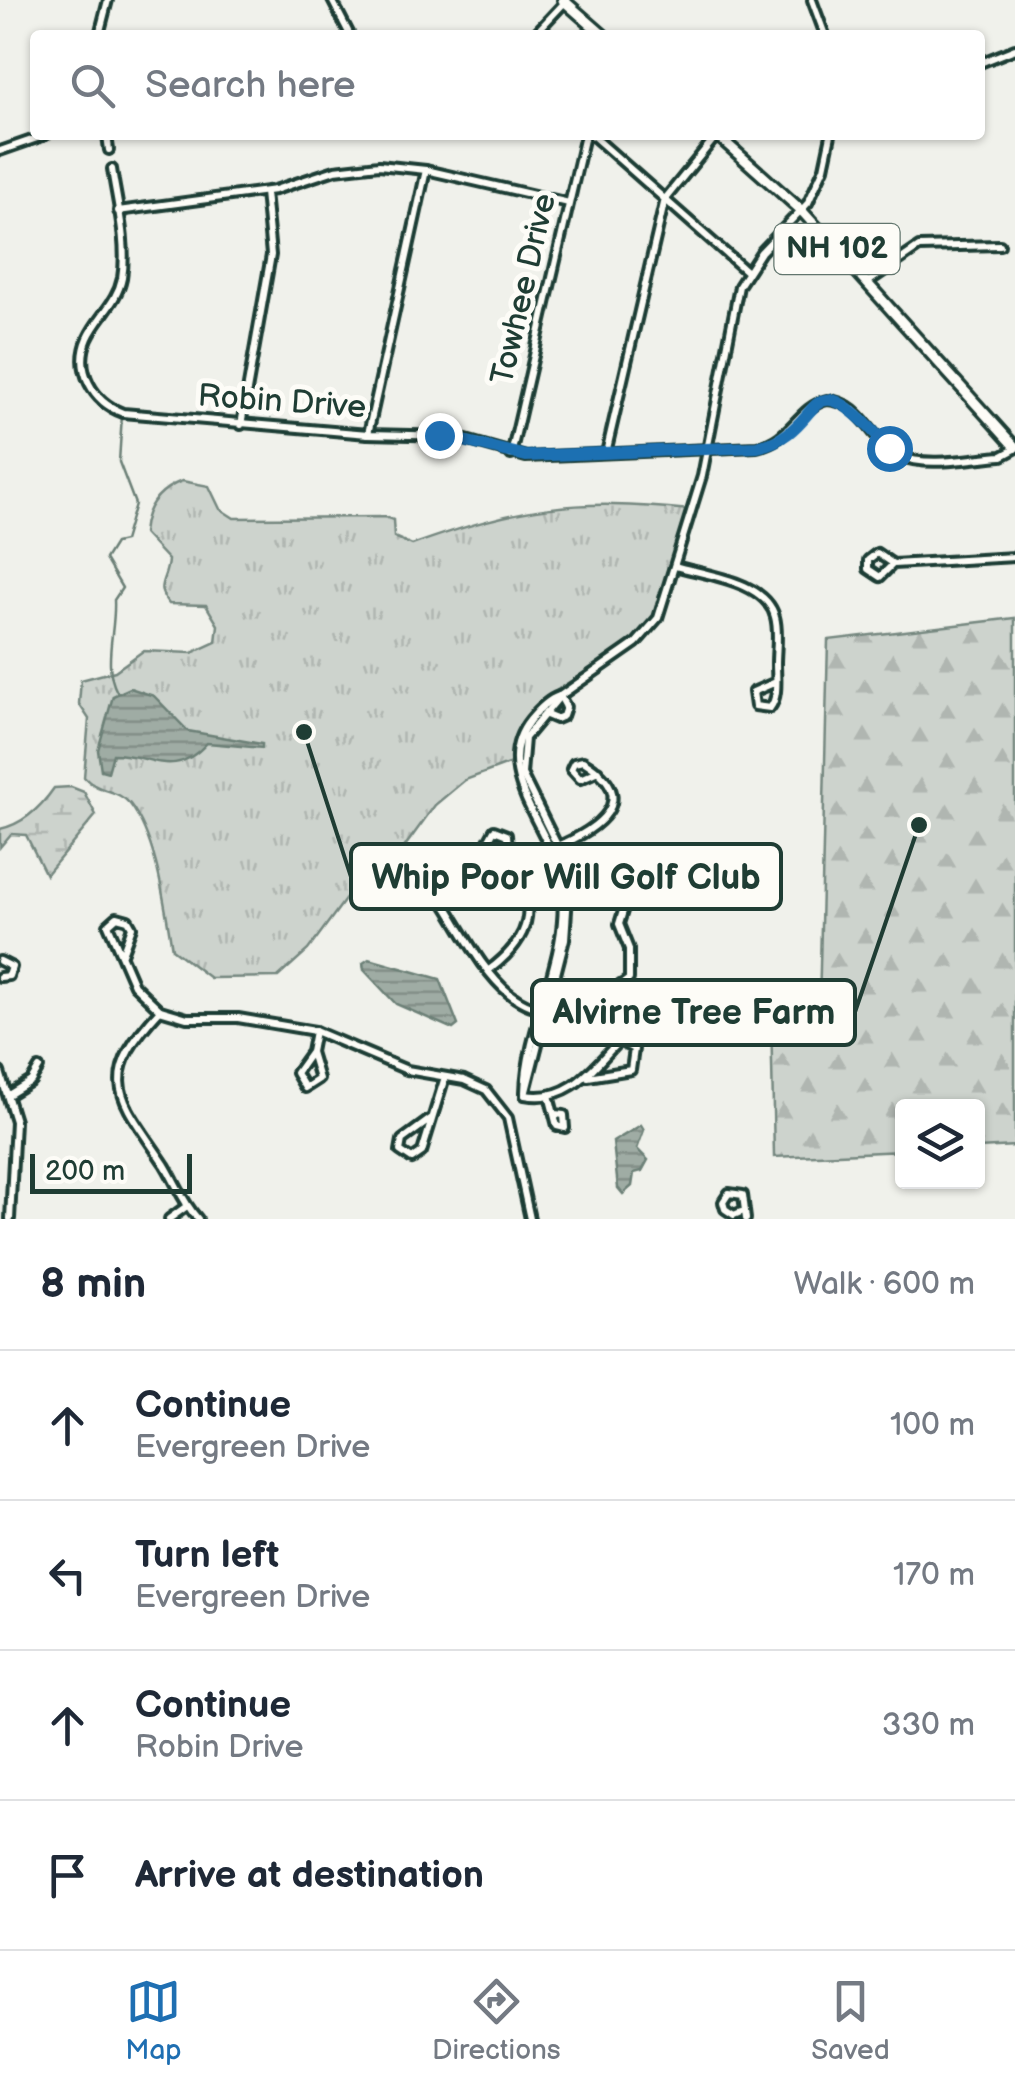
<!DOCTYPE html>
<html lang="en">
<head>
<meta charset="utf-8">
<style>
  :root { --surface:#fff; --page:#f2f2f3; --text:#1f2937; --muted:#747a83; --line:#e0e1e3; --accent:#1f6fb2 }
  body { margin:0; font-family:"Balsamiq Sans",sans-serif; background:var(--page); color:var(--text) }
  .controls { position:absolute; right:30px; bottom:30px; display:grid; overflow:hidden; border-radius:10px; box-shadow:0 2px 8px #0004 }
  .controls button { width:90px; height:90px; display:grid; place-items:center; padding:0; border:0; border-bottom:2px solid var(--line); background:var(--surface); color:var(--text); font:50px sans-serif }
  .scale { position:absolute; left:30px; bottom:25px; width:162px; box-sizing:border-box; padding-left:10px; border:5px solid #1f3d34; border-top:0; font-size:28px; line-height:35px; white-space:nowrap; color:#1f3d34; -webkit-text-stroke:8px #fdfcf7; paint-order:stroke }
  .stop { position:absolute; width:30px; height:30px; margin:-22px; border:8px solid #1f6fb2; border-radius:50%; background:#fff }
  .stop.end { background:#1f6fb2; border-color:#fff; box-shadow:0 2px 10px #0008 }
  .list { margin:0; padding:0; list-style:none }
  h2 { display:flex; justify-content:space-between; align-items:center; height:130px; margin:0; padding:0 40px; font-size:42px }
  h2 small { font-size:32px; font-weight:400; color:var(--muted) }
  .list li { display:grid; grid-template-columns:65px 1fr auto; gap:30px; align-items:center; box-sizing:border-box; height:150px; padding:0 40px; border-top:2px solid var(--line) }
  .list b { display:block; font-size:38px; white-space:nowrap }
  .list p { margin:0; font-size:32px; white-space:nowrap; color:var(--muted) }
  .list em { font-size:32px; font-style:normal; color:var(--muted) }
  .icon { flex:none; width:55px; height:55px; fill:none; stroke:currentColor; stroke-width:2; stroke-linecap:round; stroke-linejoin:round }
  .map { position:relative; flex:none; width:1015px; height:1219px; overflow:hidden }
  .search { position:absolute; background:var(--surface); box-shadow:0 2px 8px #0004; left:30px; right:30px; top:30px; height:110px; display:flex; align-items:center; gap:25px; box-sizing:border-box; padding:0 35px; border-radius:10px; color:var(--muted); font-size:38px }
  .sheet { height:730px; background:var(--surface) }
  nav { display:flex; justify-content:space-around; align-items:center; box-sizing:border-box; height:140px; border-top:2px solid var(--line); background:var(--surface); font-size:28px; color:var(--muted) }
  nav a { display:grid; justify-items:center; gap:5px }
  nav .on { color:var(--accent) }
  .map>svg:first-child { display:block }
  .grass { fill:url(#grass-tufts); stroke:#768880; stroke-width:2.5 }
  .forest { fill:url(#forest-firs); stroke:#768880; stroke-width:2.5 }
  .wetland { fill:url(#wetland-marsh); stroke:#768880; stroke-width:2.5 }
  .water { fill:url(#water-rules); stroke:#6c8077; stroke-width:2.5 }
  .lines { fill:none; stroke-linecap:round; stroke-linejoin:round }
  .stream { stroke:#6c8077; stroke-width:2.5 }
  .minor-casing { stroke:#1f3d34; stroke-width:14 }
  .major-casing { stroke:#1f3d34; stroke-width:16 }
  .minor { stroke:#fdfcf7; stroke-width:6 }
  .major { stroke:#fdfcf7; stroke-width:9 }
  .route { stroke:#1f6fb2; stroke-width:12 }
  .labels { text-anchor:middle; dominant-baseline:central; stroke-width:10; stroke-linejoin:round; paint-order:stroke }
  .shield { fill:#fdfcf7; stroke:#62766e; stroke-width:2.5 }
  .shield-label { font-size:30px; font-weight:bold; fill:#1f3d34 }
  .street-label { font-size:32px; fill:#1f3d34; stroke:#fdfcf7 }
  .leader { fill:none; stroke:#1f3d34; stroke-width:4 }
  .callout-dot { fill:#1f3d34; stroke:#fdfcf7; stroke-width:4 }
  .callout { fill:#fdfcf7; stroke:#1f3d34; stroke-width:4 }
  .callout-label { font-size:35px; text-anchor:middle; font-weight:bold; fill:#1f3d34 }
</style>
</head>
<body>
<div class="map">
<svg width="1015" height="1219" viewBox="0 0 1015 1219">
  <defs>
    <pattern id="grass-tufts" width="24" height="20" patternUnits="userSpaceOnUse" patternTransform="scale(2.5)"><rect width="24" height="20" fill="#cdd3cd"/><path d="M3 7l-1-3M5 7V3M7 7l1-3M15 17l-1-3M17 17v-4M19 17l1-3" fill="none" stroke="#b0b6b1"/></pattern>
    <pattern id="forest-firs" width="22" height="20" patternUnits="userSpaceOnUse" patternTransform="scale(2.5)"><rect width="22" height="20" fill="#cdd3cd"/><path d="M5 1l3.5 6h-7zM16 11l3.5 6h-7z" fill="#b0b6b1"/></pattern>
    <pattern id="wetland-marsh" width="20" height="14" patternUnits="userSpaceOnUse" patternTransform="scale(2.5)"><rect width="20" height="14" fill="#cdd3cd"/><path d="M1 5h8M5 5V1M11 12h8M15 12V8" fill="none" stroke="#b0b6b1"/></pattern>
    <pattern id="water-rules" width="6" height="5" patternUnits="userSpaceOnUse" patternTransform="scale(2.5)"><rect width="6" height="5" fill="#9faca4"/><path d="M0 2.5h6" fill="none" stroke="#818d86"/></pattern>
  </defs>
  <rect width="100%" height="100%" fill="#f0f1eb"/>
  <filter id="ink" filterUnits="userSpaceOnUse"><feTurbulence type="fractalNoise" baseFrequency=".01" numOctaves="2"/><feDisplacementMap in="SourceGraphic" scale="20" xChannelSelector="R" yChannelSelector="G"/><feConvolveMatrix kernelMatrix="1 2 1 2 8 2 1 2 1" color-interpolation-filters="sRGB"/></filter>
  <g filter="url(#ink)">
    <path class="grass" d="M182,481L209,486L220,509L234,518L385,517L393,520L394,537L412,545C521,506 574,498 690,510C682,535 664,610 649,627C608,672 513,690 511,763L465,780L435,805L395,860L350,893L308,950L278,977L210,978L172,949C165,907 157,839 130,804C118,789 98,793 84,777L89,719L79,704L81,680L115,671L143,651L192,653L216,642L218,625L206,605L169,604C153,585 167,581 168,560L143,533C145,507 158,490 182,481Z"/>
    <polygon class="forest" points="1015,618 1015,1146 978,1148 978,1106 902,1106 902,1151 774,1157 771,1014 819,1008 828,640"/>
    <path class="wetland" d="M71,787L84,792L96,815L46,875L26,835L11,834L0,847V829C23,824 41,807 54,788Z"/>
    <g class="water">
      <path d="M130,688L154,696L188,731L262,744V748L207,743C173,781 151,754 113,754L108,772L101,770L98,750L113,696Z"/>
      <polygon points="369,959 440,979 458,1025 453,1029 396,1004 364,970 363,963"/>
      <polygon points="641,1125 644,1130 637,1149 648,1160 642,1171 634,1173 632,1186 623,1194 618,1188 613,1142"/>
    </g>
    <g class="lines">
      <path class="stream" d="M117,692C102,665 116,630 114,600L122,588L105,559L115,543L124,541L135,504L119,462L122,415"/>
      <g class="minor-casing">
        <g id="minor">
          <polyline points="332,0 350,35"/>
          <polyline points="812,0 825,35"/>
          <polyline points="99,35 108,0"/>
          <polyline points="534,35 565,2"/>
          <polyline points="980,63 1015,49"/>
          <polyline points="107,135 109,150"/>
          <polyline points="592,135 746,271"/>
          <polyline points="0,151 46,135"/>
          <path d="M112,169C117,203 128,244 122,278C117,303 98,316 88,338C74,370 93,402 123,413L368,434L452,436L526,457L757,447C793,439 796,408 827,400C865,402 869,442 900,456C926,468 973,458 1002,456L1015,449"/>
          <polyline points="118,211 275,190 335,170 379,165 426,170 569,203"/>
          <polyline points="868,282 919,247 1000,245"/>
          <polyline points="241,425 271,255 265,192"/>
          <polyline points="368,434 426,170"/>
          <polyline points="606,453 665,199 717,135"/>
          <polyline points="511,455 585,135"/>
          <polyline points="893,564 880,577 868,569 868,560 877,553 893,564 1015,557"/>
          <path d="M675,566C705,575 766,581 775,617C779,631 776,649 776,663C776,678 779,697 770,708L755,706L753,692L776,682"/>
          <polyline points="544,714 556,719 563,716 566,707 560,696"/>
          <path d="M554,848C597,830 645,799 583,761L574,763L571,769L580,779L598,771"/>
          <path d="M443,901L446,887L432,885L429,897L443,901C478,954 510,1037 588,1001C602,994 618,989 629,979V949L619,924L631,885L621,877L561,883"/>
          <polyline points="122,954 132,927 128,920 117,917 108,925 134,985 160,1010 187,1018 238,1018 315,1031 407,1070 464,1080 486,1090 508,1118 530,1219"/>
          <polyline points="0,961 12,967 9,976 0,977"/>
          <path d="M489,970C529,940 541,908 510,863C504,855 494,850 488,841L494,830L507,835L509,862"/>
          <path d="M160,1010C94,1081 120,1097 165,1165C176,1183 183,1203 198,1219"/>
          <polyline points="311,1052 319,1079 305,1088 296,1073 311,1052 315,1031"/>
          <polyline points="0,1072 15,1121 10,1219"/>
          <path d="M525,1092C527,1021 572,954 561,882C552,828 488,772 530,720C538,710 547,700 559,696"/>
          <polyline points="10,1094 31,1081 39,1068"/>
          <polyline points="525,1095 565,939 568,896 558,847 522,774 525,738 560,696 636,643 658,618 702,476 739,286 761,252 808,203 824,168 831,135"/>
          <path d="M525,1095C569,1103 593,1068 619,1041L634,1049L631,1070L588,1077"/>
          <polyline points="549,1095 557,1126 565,1128 564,1115 555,1114"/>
          <polyline points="432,1118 402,1140 400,1151 412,1159 422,1152 445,1077"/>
          <polyline points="741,1212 734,1215 725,1209 723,1202 729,1193 743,1195 746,1219"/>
          <polyline points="169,1219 187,1206"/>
        </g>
      </g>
      <g class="major-casing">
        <g id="major">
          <polyline points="563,0 603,35"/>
          <polyline points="717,135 801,210 1015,447"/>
        </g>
      </g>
      <use href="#minor" class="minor"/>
      <use href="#major" class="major"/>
    </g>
  </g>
  <g class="lines" filter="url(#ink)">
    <path class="route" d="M439,435L526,456L757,447C830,432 799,348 889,448"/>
  </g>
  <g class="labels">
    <rect class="shield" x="774.5" y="224" width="125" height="50" rx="8"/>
    <g class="shield-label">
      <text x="837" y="249">NH 102</text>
    </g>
    <g class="street-label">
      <text transform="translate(524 289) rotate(-77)">Towhee Drive</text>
      <text transform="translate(282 402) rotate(4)">Robin Drive</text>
    </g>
  </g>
  <path class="leader" d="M304 732L351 877M919 825L855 1012"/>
  <g class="callout-dot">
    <circle cx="304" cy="732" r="10"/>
    <circle cx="919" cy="825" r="10"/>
  </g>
  <g class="callout">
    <rect x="351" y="844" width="430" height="65" rx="10"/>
    <rect x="532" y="980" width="323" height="65" rx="10"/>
  </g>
  <g class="callout-label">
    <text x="566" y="889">Whip Poor Will Golf Club</text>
    <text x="694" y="1024">Alvirne Tree Farm</text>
  </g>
</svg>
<div class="controls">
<button><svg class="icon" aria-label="layers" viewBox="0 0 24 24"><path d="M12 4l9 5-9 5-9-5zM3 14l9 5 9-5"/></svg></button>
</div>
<div class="scale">200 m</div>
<div class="stop" style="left:889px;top:448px"></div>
<div class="stop end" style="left:439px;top:435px"></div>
<div class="search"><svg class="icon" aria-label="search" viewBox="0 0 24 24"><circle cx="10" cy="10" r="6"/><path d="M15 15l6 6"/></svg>Search here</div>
</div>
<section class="sheet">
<h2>8 min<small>Walk · 600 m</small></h2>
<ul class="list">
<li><svg class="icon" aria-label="ahead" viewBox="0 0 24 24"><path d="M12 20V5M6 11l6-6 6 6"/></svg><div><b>Continue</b><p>Evergreen Drive</p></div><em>100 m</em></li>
<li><svg class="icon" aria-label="left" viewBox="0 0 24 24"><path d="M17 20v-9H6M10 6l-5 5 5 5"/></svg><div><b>Turn left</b><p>Evergreen Drive</p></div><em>170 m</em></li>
<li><svg class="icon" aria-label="ahead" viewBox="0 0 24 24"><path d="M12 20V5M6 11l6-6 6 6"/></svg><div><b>Continue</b><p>Robin Drive</p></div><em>330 m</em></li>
<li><svg class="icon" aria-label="arrive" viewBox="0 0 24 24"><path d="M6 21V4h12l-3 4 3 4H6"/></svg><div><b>Arrive at destination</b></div></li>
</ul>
</section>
<nav>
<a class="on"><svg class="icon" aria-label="map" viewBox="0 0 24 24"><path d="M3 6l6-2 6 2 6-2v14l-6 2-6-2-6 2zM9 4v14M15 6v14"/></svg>Map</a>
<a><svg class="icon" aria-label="directions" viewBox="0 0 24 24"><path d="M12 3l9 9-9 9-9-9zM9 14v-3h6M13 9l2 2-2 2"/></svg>Directions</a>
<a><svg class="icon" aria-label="saved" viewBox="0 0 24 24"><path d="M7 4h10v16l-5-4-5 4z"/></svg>Saved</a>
</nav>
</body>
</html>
